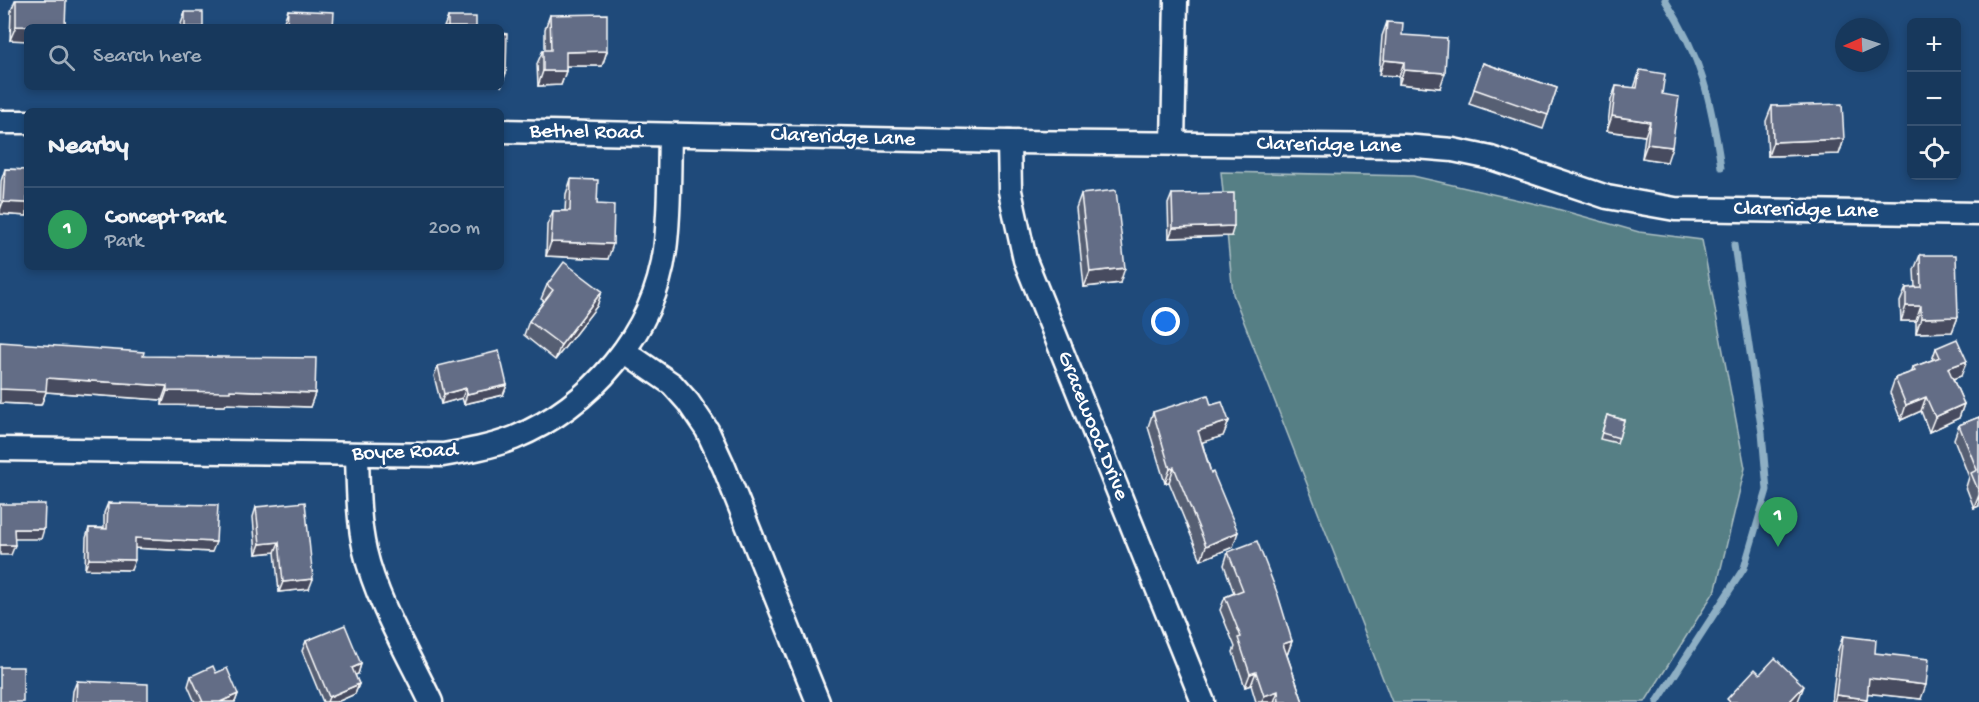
<!DOCTYPE html>
<html lang="en">
<head>
<meta charset="utf-8">
<style>
  :root { --surface:#17385c; --page:#244365; --text:#f1f3f6; --muted:#9eacbb; --line:#365272; --accent:#e69b98 }
  body { margin:0; font-family:"Gochi Hand",sans-serif; background:var(--page); color:var(--text) }
  .controls { position:absolute; right:18px; top:18px; display:grid; overflow:hidden; border-radius:9px; box-shadow:0 3px 9px #0003 }
  .controls button { width:54px; height:54px; display:grid; place-items:center; padding:0; border:0; border-bottom:2px solid var(--line); background:var(--surface); color:var(--text); font:30px sans-serif }
  .compass { position:absolute; left:1835px; top:18px; width:54px; height:54px; border-radius:50%; background:var(--surface); box-shadow:0 3px 9px #0003; rotate:267deg }
  .you { position:absolute; left:1166px; top:322px; width:21px; height:21px; margin:-15px; border:4px solid #fff; border-radius:50%; background:#1a73e8; box-shadow:0 0 0 9px #1a73e833 }
  .badge { display:grid; place-items:center; width:39px; height:39px; border-radius:50%; background:var(--accent); color:#fff; font-size:20px; font-weight:700 }
  .pin { position:absolute; translate:-50% -50px; filter:drop-shadow(0 2px 3px #0008) }
  .pin::after { content:''; position:absolute; top:32px; width:21px; height:18px; background:inherit; clip-path:polygon(0 0,100% 0,50% 100%) }
  .list { margin:0; padding:0; list-style:none }
  h2 { display:flex; justify-content:space-between; align-items:center; height:78px; margin:0; padding:0 24px; font-size:26px }
  h2 small { font-size:20px; font-weight:400; color:var(--muted) }
  .list li { display:grid; grid-template-columns:39px 1fr auto; gap:18px; align-items:center; box-sizing:border-box; height:84px; padding:0 24px; border-top:2px solid var(--line) }
  .list b { display:block; font-size:22px; white-space:nowrap }
  .list p { margin:0; font-size:20px; white-space:nowrap; color:var(--muted) }
  .list em { font-size:20px; font-style:normal; color:var(--muted) }
  .icon { flex:none; width:33px; height:33px; fill:none; stroke:currentColor; stroke-width:2; stroke-linecap:round; stroke-linejoin:round }
  .map { position:relative; flex:none; width:1979px; height:702px; overflow:hidden }
  .search { position:absolute; background:var(--surface); box-shadow:0 3px 9px #0003; left:24px; top:24px; width:480px; height:66px; display:flex; align-items:center; gap:15px; box-sizing:border-box; padding:0 21px; border-radius:9px; color:var(--muted); font-size:22px }
  .panel { position:absolute; background:var(--surface); box-shadow:0 3px 9px #0003; left:24px; top:108px; width:480px; height:162px; border-radius:9px }
  .map>svg:first-child { display:block }
  .green { fill:#577f85; stroke:#abbfc2; stroke-width:1.5 }
  .lines { fill:none; stroke-linecap:round; stroke-linejoin:round }
  .stream { stroke:#8eafc4; stroke-width:7 }
  .minor-casing { stroke:#fff; stroke-width:27 }
  .minor { stroke:#1f4a7a; stroke-width:22 }
  .wall { fill:#565e73; stroke:#fff; stroke-width:1.5 }
  .shaded-wall { fill:#464c5e; stroke:#fff; stroke-width:1.5 }
  .building { fill:#646d86; stroke:#fff; stroke-width:1.5 }
  .labels { text-anchor:middle; dominant-baseline:central; stroke-width:5; stroke-linejoin:round; paint-order:stroke }
  .street-label { font-size:22px; fill:#fff; stroke:#1f4a7a }
</style>
</head>
<body>
<div class="map">
<svg width="1979" height="702" viewBox="0 0 1979 702">
  <rect width="100%" height="100%" fill="#1f4a7a"/>
  <filter id="ink" filterUnits="userSpaceOnUse"><feTurbulence type="fractalNoise" baseFrequency=".0167" numOctaves="2"/><feDisplacementMap in="SourceGraphic" scale="12" xChannelSelector="R" yChannelSelector="G"/><feConvolveMatrix kernelMatrix="1 2 1 2 8 2 1 2 1" color-interpolation-filters="sRGB"/></filter>
  <g filter="url(#ink)">
    <polygon class="green" points="1221,172 1413,176 1550,207 1639,232 1702,240 1745,468 1716,589 1645,702 1392,702 1233,294"/>
    <g class="lines">
      <g class="stream">
        <path d="M1665,0C1702,58 1711,100 1721,167"/>
        <polyline points="1657,702 1744,568 1767,490 1762,433 1734,245"/>
      </g>
      <g class="minor-casing">
        <g id="minor">
          <polyline points="0,122 27,122"/>
          <polyline points="501,131 1009,142 1404,146 1453,150 1491,158 1607,197 1675,209 1979,214"/>
          <polyline points="1009,142 1010,191 1025,260 1203,702"/>
          <polyline points="1173,143 1176,0"/>
          <polyline points="624,351 672,384 688,402 707,430 724,467 818,702"/>
          <path d="M0,449L443,455C467,451 491,447 514,438C591,406 654,333 665,250C670,212 669,173 670,135"/>
          <path d="M357,455C358,487 358,520 365,551C376,600 409,656 431,702"/>
        </g>
      </g>
      <use href="#minor" class="minor"/>
    </g>
    <g class="wall">
      <polygon points="15,0 66,0 27,27 10,40 11,11"/>
      <polygon points="288,10 333,27 283,27 283,24"/>
      <polygon points="185,12 203,27 180,27"/>
      <polygon points="550,15 607,51 602,66 566,66 566,71 561,85 538,86 537,64 543,50 545,50 545,29"/>
      <polygon points="448,17 476,27 444,27"/>
      <polygon points="1387,22 1402,35 1440,88 1399,84 1399,76 1379,75 1382,36"/>
      <polygon points="1483,63 1557,88 1543,129 1469,104"/>
      <polygon points="1640,70 1662,94 1667,162 1642,158 1645,136 1607,131 1611,100 1616,86 1634,88"/>
      <polygon points="1772,106 1844,139 1839,154 1768,156 1766,121"/>
      <polygon points="5,169 27,170 27,216 0,214 1,181"/>
      <polygon points="571,179 597,204 608,259 546,256 547,225 553,211 565,211 566,194"/>
      <polygon points="1081,194 1120,283 1084,287 1076,208"/>
      <polygon points="1172,194 1231,236 1169,238 1168,204"/>
      <polygon points="1920,255 1958,317 1952,332 1916,333 1916,321 1901,321 1900,302 1906,288 1915,287 1914,270"/>
      <polygon points="547,285 602,291 597,306 555,360 524,335 529,321 544,301 541,299"/>
      <polygon points="1936,348 1961,376 1953,379 1964,404 1959,418 1929,432 1921,411 1901,420 1890,393 1895,378 1912,372 1913,367 1932,360"/>
      <polygon points="143,356 315,393 310,407 226,404 225,406 162,405 162,400 46,392 41,405 0,403"/>
      <polygon points="438,366 507,385 503,395 464,404 462,398 441,404 434,376"/>
      <polygon points="1211,405 1229,421 1223,436 1202,442 1233,547 1201,560 1169,482 1165,483 1148,427 1153,412"/>
      <polygon points="1607,415 1624,420 1617,443 1600,439"/>
      <polygon points="1979,417 1979,506 1974,508 1966,487 1969,477 1954,439 1959,425"/>
      <polygon points="108,503 212,552 135,548 131,570 85,569 86,538 89,528 104,528 104,513"/>
      <polygon points="256,507 309,589 279,592 275,552 256,554 253,517"/>
      <polygon points="1228,552 1292,641 1287,655 1303,702 1256,702 1251,685 1245,687 1233,652 1235,647 1220,610 1225,597 1234,593 1224,565"/>
      <polygon points="1843,636 1875,653 1921,699 1868,693 1866,702 1832,702 1838,650"/>
      <polygon points="306,641 361,664 358,674 355,675 359,684 355,694 337,702 323,702 302,651"/>
      <polygon points="216,673 238,694 235,702 195,702 188,686 191,676"/>
      <polygon points="77,681 148,702 72,702 73,691"/>
    </g>
    <g class="shaded-wall">
      <polygon points="16,26 41,27 27,27 27,41 10,40"/>
      <polygon points="607,51 602,66 560,66 566,52"/>
      <polygon points="1384,60 1404,62 1399,76 1379,75"/>
      <polygon points="1404,70 1445,73 1440,88 1399,84"/>
      <polygon points="543,71 566,71 561,85 538,86"/>
      <polygon points="501,73 506,73 501,87"/>
      <polygon points="1612,116 1650,122 1645,136 1607,131"/>
      <polygon points="1844,139 1839,154 1768,156 1773,142"/>
      <polygon points="1647,144 1672,147 1667,162 1642,158"/>
      <polygon points="3,202 27,203 27,216 0,214 0,210"/>
      <polygon points="1234,226 1231,236 1169,238 1173,228"/>
      <polygon points="551,242 613,244 608,259 546,256"/>
      <polygon points="1125,268 1120,283 1084,287 1090,272"/>
      <polygon points="602,291 597,306 555,360 561,345"/>
      <polygon points="1906,306 1921,306 1916,321 1901,321"/>
      <polygon points="1958,317 1952,332 1916,333 1921,318"/>
      <polygon points="1967,361 1961,376 1943,382 1948,368"/>
      <polygon points="47,378 167,386 162,400 46,392 41,405 0,403 0,389"/>
      <polygon points="507,385 503,395 464,404 467,394"/>
      <polygon points="466,388 462,398 441,404 444,394"/>
      <polygon points="230,390 315,393 310,407 226,404 225,406 162,405 167,391"/>
      <polygon points="1926,397 1921,411 1901,420 1906,405"/>
      <polygon points="1964,404 1959,418 1929,432 1935,417"/>
      <polygon points="1229,421 1223,436 1193,445 1198,431"/>
      <polygon points="1174,467 1169,482 1165,483 1170,469"/>
      <polygon points="1979,495 1979,506 1974,508"/>
      <polygon points="14,529 44,529 41,539 11,539"/>
      <polygon points="1238,532 1233,547 1201,560 1206,546"/>
      <polygon points="135,538 216,542 212,552 132,548"/>
      <polygon points="279,542 275,552 256,554 260,544"/>
      <polygon points="0,545 15,545 11,555 0,555"/>
      <polygon points="89,559 135,560 131,570 85,569"/>
      <polygon points="313,579 309,589 279,592 283,582"/>
      <polygon points="1292,641 1287,655 1279,657 1283,644"/>
      <polygon points="361,664 358,674 348,678 352,668"/>
      <polygon points="1256,672 1251,685 1245,687 1250,674"/>
      <polygon points="1869,678 1926,685 1921,699 1864,693"/>
      <polygon points="359,684 355,694 337,702 327,702 329,697"/>
      <polygon points="1804,686 1798,701 1797,702 1789,702"/>
      <polygon points="1278,691 1274,702 1262,702 1264,696"/>
      <polygon points="238,694 235,702 220,702"/>
      <polygon points="1836,695 1867,699 1866,702 1834,702"/>
    </g>
    <g class="building">
      <polygon points="16,0 66,0 65,27 16,26"/>
      <polygon points="288,10 334,12 333,27 287,27"/>
      <rect x="185" y="12" width="18" height="15"/>
      <polygon points="607,14 607,51 566,52 566,71 543,71 543,50 551,50 550,15"/>
      <rect x="448" y="17" width="28" height="10"/>
      <polygon points="1387,22 1403,23 1402,35 1447,38 1445,73 1404,70 1404,62 1384,60"/>
      <polygon points="501,33 507,34 506,73 501,73"/>
      <polygon points="1483,63 1557,88 1548,115 1474,89"/>
      <polygon points="1640,70 1665,74 1662,94 1679,97 1672,147 1647,144 1650,122 1612,116 1616,86 1637,88"/>
      <polygon points="1842,104 1844,139 1773,142 1772,106"/>
      <polygon points="5,169 27,170 27,203 3,202"/>
      <polygon points="571,179 598,180 597,204 614,205 613,244 551,242 553,211 570,211"/>
      <polygon points="1116,190 1125,268 1090,272 1081,194"/>
      <polygon points="1234,193 1234,226 1173,228 1172,194"/>
      <polygon points="1920,255 1956,255 1958,317 1921,318 1921,306 1906,306 1906,288 1921,287"/>
      <polygon points="564,262 602,291 561,345 529,321 553,290 547,285"/>
      <polygon points="1957,339 1967,361 1948,368 1964,404 1935,417 1926,397 1906,405 1895,378 1915,371 1913,367 1940,357 1936,348"/>
      <polygon points="0,342 144,352 143,356 316,358 315,393 230,390 230,392 167,391 167,386 47,378 46,391 0,389"/>
      <polygon points="499,351 507,385 467,394 466,388 444,394 438,366"/>
      <polygon points="1208,395 1211,405 1222,402 1229,421 1198,431 1211,473 1213,472 1238,532 1206,546 1174,467 1170,469 1153,412"/>
      <polygon points="1607,415 1624,420 1619,438 1602,433"/>
      <polygon points="1979,417 1979,492 1971,473 1977,470 1959,425"/>
      <polygon points="305,502 313,579 283,582 279,542 260,544 256,507"/>
      <polygon points="108,503 218,505 216,542 135,538 135,560 89,559 89,528 107,529"/>
      <polygon points="0,504 45,504 44,529 14,529 15,545 0,545"/>
      <polygon points="1257,541 1278,595 1292,641 1283,644 1303,702 1279,702 1278,691 1264,696 1256,672 1250,674 1238,638 1241,637 1225,597 1243,590 1228,552"/>
      <polygon points="345,625 361,664 352,668 359,684 329,697 306,641"/>
      <polygon points="1843,636 1876,640 1875,653 1929,659 1926,685 1869,678 1867,699 1836,695"/>
      <polygon points="1775,658 1804,686 1789,702 1730,702 1727,699 1755,669 1760,674"/>
      <polygon points="213,666 216,673 227,668 238,694 220,702 203,702 191,676"/>
      <rect x="0" y="667" width="23" height="35"/>
      <polygon points="77,681 148,684 148,702 76,702"/>
    </g>
  </g>
  <g class="labels">
    <g class="street-label">
      <text transform="translate(586 133) rotate(1)">Bethel Road</text>
      <text transform="translate(843 138) rotate(2)">Clareridge Lane</text>
      <text transform="translate(1329 146) rotate(1)">Clareridge Lane</text>
      <text transform="translate(1806 211) rotate(1)">Clareridge Lane</text>
      <text transform="translate(1092 426) rotate(68)">Gracewood Drive</text>
      <text transform="translate(405 453) rotate(-2)">Boyce Road</text>
    </g>
  </g>
</svg>
<div class="controls">
<button>+</button>
<button>−</button>
<button><svg class="icon" aria-label="locate" viewBox="0 0 24 24"><circle cx="12" cy="12" r="6"/><path d="M12 2v4M12 18v4M2 12h4M18 12h4"/></svg></button>
</div>
<svg class="compass" viewBox="-18 -18 36 36"><path d="M0-13l5 13h-10z" fill="#e53935"/><path d="M0 13l5-13h-10z" fill="#9eacbb"/></svg>
<div class="you"></div>
<div class="pin badge" style="left:1778px;top:547px;background:#2e9e5b">1</div>
<div class="search"><svg class="icon" aria-label="search" viewBox="0 0 24 24"><circle cx="10" cy="10" r="6"/><path d="M15 15l6 6"/></svg>Search here</div>
<section class="panel">
<h2>Nearby<small></small></h2>
<ul class="list">
<li><span class="badge" style="background:#2e9e5b">1</span><div><b>Concept Park</b><p>Park</p></div><em>200 m</em></li>
</ul>
</section>
</div>
</body>
</html>
